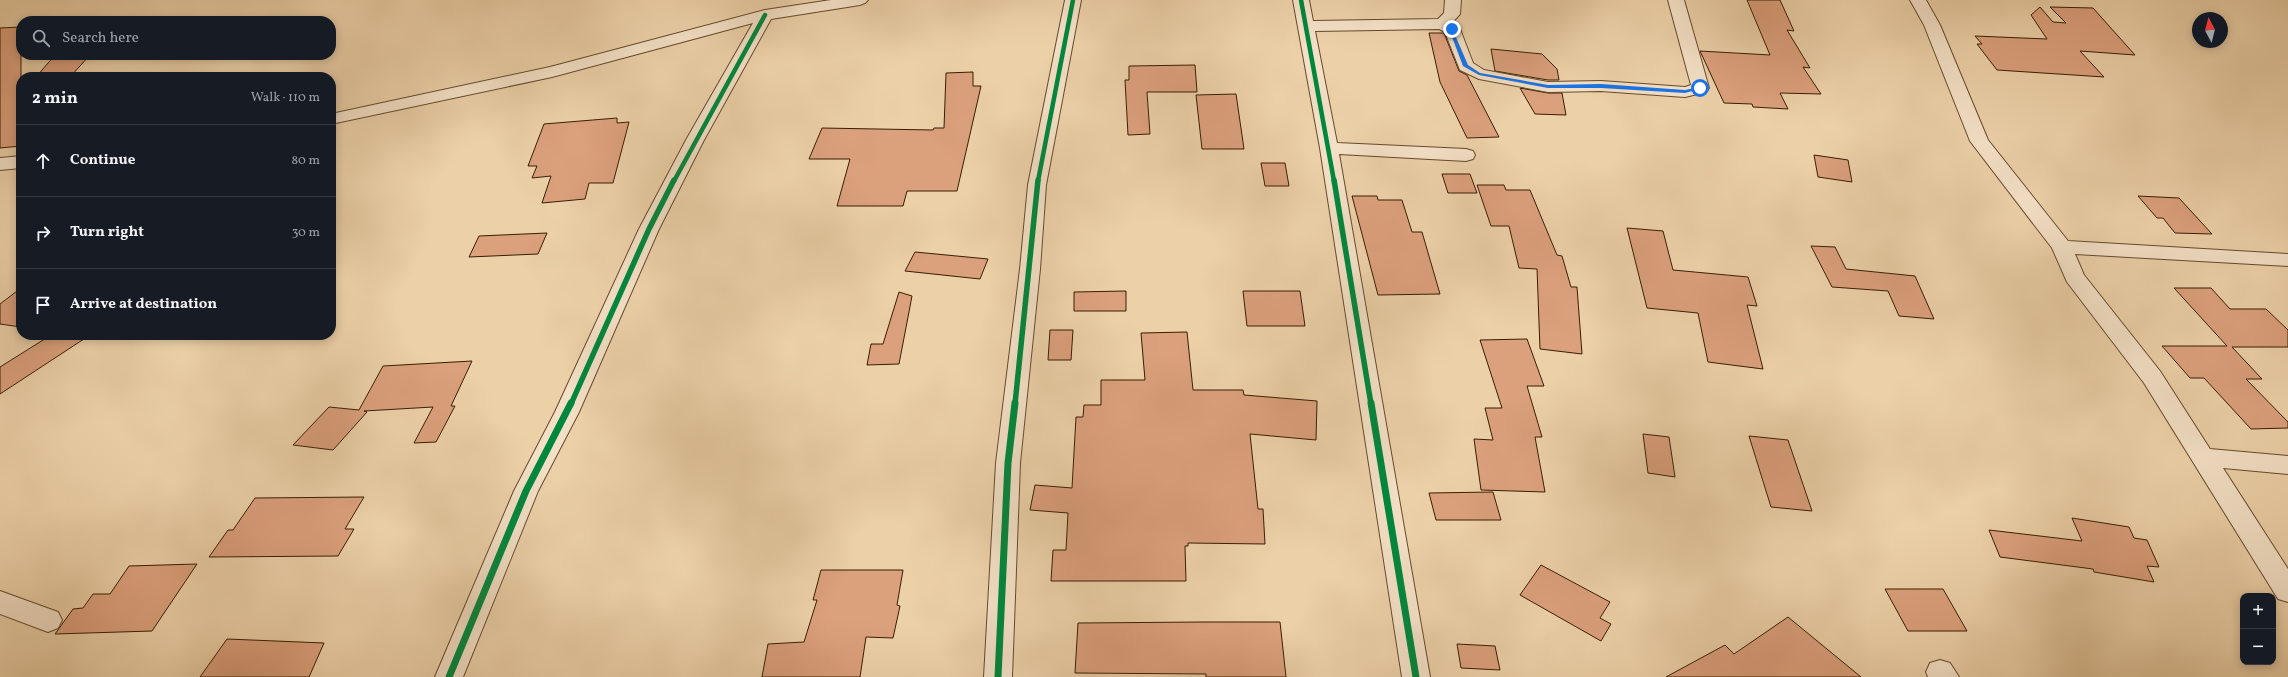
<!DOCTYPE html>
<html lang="en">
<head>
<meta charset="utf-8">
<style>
  :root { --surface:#171b24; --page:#20242c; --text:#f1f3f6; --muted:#9ea1a6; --line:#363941 }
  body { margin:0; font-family:Vollkorn,serif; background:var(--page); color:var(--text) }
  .controls { position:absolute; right:12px; bottom:12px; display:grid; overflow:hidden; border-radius:8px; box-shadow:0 2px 10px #0003 }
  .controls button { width:36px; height:36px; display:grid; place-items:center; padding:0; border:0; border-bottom:1px solid var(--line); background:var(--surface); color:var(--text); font:20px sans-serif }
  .compass { position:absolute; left:2192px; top:12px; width:36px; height:36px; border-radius:50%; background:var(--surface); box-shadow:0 2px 10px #0003; rotate:353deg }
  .stop { position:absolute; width:12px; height:12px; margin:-9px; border:3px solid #1a73e8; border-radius:50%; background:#fff }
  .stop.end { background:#1a73e8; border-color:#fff; box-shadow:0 1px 4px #0008 }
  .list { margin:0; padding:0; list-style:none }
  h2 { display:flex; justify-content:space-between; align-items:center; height:52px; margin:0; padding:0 16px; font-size:17px }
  h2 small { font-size:13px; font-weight:400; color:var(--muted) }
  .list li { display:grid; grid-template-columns:26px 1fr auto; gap:12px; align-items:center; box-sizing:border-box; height:72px; padding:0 16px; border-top:1px solid var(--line) }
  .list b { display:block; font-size:15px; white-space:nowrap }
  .list em { font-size:13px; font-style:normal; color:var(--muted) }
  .icon { flex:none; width:22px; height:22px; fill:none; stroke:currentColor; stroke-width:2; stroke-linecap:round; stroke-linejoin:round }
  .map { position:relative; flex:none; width:2288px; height:677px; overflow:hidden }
  .search { position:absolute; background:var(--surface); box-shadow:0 2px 10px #0003; left:16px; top:16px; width:320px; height:44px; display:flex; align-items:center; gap:10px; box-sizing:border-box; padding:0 14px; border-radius:16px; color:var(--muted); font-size:15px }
  .panel { position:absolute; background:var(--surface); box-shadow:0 2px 10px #0003; left:16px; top:72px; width:320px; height:268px; border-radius:16px }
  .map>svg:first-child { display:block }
  .building { fill:#dba07c; stroke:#391d03 }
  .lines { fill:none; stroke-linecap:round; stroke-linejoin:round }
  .minor-casing { stroke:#664a2c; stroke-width:2 }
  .minor { fill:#f3e0c6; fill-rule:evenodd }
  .cycleway-far2-casing { stroke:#f3e0c6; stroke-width:6 }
  .cycleway-far1-casing { stroke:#f3e0c6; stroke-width:8 }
  .cycleway-casing { stroke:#f3e0c6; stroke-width:10 }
  .cycleway-far2 { stroke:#00873e; stroke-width:4.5 }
  .cycleway-far1 { stroke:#00873e; stroke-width:5.5 }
  .cycleway { stroke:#00873e; stroke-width:7 }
  .route { fill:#1a73e8 }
</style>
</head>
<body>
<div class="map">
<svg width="2288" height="677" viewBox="0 0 2288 677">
  <rect width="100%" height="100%" fill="#ecd0a8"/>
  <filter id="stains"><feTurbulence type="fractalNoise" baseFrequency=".005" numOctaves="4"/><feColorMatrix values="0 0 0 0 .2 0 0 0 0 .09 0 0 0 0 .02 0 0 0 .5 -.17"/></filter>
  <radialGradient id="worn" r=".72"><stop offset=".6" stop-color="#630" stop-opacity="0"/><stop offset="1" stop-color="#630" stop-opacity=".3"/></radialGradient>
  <g class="building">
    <polygon points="1747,0 1780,0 1794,31 1787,30 1810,68 1803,67 1821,94 1780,93 1788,109 1753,107 1752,104 1724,103 1700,51 1770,55"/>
    <polygon points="2040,7 2053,22 2066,23 2050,7 2093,8 2135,55 2080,51 2104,77 1997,70 1977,44 1982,44 1975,36 2047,39 2031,15"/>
    <polygon points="21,27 21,146 0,148 0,28"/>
    <polygon points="1429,33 1444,33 1459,71 1467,75 1499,137 1467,138 1440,82"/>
    <polygon points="1491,49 1542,54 1557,69 1559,80 1548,80 1495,71"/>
    <polygon points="55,55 90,55 70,77 36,77"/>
    <polygon points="1195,65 1197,92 1147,92 1150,134 1128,135 1125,80 1129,80 1129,66"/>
    <polygon points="973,72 973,86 981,86 957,191 907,191 903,206 837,206 850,159 809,159 822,128 933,130 934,128 944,128 946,73"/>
    <polygon points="1520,88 1548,93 1562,93 1566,115 1535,114"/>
    <polygon points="1236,94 1244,149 1202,149 1196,95"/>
    <polygon points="617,118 617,123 629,122 613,183 589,183 585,199 542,203 551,176 532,178 537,166 528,166 544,124"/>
    <polygon points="1814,155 1848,160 1852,182 1818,177"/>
    <polygon points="1261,163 1285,163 1289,186 1265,186"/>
    <polygon points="1442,174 1470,174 1477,193 1448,193"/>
    <polygon points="1477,185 1504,185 1506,190 1530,190 1557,255 1562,256 1571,287 1577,287 1582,354 1540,349 1537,269 1519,268 1509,226 1491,226"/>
    <polygon points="1352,196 1377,196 1378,200 1402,200 1412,232 1422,232 1440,294 1378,295"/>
    <polygon points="2138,196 2179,198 2212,234 2175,233 2163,218 2157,218"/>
    <polygon points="1627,228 1663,231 1673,270 1748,277 1757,306 1747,305 1763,369 1708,362 1698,313 1647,308"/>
    <polygon points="547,233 538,254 469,257 479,236"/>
    <polygon points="1811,246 1835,247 1846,269 1915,276 1934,319 1899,316 1888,291 1832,287"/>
    <polygon points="915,252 988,259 980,279 905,271"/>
    <polygon points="21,288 21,327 0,324 0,304"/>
    <polygon points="2174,288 2211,288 2230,309 2266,309 2288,330 2288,347 2232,347 2262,379 2246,379 2288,422 2288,428 2251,429 2204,378 2190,378 2162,346 2227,346"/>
    <polygon points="1126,291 1126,311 1074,311 1074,292"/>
    <polygon points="1243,291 1300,291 1305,326 1247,326"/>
    <polygon points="899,292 912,296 899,364 867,365 871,344 883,344"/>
    <polygon points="1050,330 1073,330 1071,360 1048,360"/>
    <polygon points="1187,332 1193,390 1243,390 1244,395 1317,401 1316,440 1250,434 1258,509 1263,509 1265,544 1188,543 1188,546 1185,546 1186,581 1051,581 1053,550 1066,550 1068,513 1030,510 1035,485 1072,488 1076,417 1083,417 1084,405 1101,405 1101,380 1145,380 1141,333"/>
    <polygon points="51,335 90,335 0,394 0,367"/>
    <polygon points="1527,339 1544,386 1527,386 1542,437 1535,437 1545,492 1481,490 1474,439 1493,440 1485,408 1502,408 1480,340"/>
    <polygon points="472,361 451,406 455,406 436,442 414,443 433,407 364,411 367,412 333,450 293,445 329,407 359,410 383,366"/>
    <polygon points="1643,434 1669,437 1675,477 1648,473"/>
    <polygon points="1749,436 1788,440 1812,511 1771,507"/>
    <polygon points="1493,492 1501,520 1436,520 1429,493"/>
    <polygon points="364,497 345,529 354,529 338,556 209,557 228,530 233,530 255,498"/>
    <polygon points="2072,518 2129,527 2134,538 2147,540 2159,567 2147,566 2154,582 2094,572 2093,569 2000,557 1989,530 2082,541"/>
    <polygon points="197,564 152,631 55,634 73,609 83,608 93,594 110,594 129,566"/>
    <polygon points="1541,565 1610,602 1600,618 1611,624 1601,641 1520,595"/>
    <polygon points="821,570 903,570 897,605 900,606 893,638 866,637 860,677 762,677 768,644 804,642 817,600 813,600"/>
    <polygon points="1885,589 1943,589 1967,631 1908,631"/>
    <polygon points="1788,617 1861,677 1666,677 1725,645 1734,654"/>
    <polygon points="1203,622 1280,622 1286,677 1206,677 1206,674 1075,673 1078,623"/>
    <polygon points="227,639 324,643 309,677 200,677"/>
    <polygon points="1457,644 1495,646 1500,670 1461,668"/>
  </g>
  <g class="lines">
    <g class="minor-casing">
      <g id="minor">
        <polygon points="831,0 868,0 865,3 860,5 771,19 704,140 659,229 579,412 538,491 463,677 435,677 514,491 555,412 639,229 686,140 753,23 552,77 331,124 331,114 550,67 765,10"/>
        <polygon points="1065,0 1081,0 1046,185 1040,269 1020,463 1012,677 984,677 996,463 1020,269 1028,185"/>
        <polygon points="1293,0 1309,0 1313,21 1438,19 1444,13 1445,0 1461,0 1460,14 1452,23 1460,29 1473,63 1484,70 1548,82 1601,81 1685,87 1691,85 1668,0 1684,0 1709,88 1706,92 1685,97 1601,91 1548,92 1479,79 1460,70 1445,32 1439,29 1315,31 1337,143 1466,149 1473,151 1475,155 1473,159 1466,161 1339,154 1430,677 1402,677 1320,148"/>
        <polygon points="1910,0 1926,0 1940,25 1988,140 2068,241 2288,254 2288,266 2075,254 2084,275 2160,371 2210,449 2288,456 2288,474 2223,468 2288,569 2288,602 2278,599 2144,383 2067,282 2052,248 1970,141 1924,25"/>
        <polygon points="21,156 21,168 0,170 0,158"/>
        <polygon points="0,591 58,612 62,620 58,628 48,632 0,614"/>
        <polygon points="1940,660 1950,663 1959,677 1928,677 1926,672 1930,663"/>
      </g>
    </g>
    <use href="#minor" class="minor"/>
    <g class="cycleway-far2-casing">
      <g id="cycleway-far2">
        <polyline points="1301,0 1334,181"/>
        <polyline points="674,181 765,15"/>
        <polyline points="1038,181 1073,0"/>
      </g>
    </g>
    <g class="cycleway-far1-casing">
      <g id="cycleway-far1">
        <polyline points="1334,180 1371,404"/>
        <polyline points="571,404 649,229 674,180"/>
        <polyline points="1015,404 1038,180"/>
      </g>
    </g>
    <g class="cycleway-casing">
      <g id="cycleway">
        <polyline points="1371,403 1416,677"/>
        <polyline points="449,677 526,491 571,403"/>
        <polyline points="998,677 1008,463 1015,403"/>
      </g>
    </g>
    <use href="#cycleway-far2" class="cycleway-far2"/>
    <use href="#cycleway-far1" class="cycleway-far1"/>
    <use href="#cycleway" class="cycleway"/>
  </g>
  <polygon class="route" points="1452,28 1468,65 1480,73 1548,85 1601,84 1685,90 1700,87 1703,88 1685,93 1601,88 1548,88 1479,75 1463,66 1449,29"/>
  <rect width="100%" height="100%" filter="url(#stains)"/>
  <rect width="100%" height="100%" fill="url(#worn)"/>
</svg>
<div class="controls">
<button>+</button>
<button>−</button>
</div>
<svg class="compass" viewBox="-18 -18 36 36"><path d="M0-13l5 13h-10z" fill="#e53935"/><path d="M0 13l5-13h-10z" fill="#9ea1a6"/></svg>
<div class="stop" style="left:1700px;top:88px"></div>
<div class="stop end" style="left:1452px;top:29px"></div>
<div class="search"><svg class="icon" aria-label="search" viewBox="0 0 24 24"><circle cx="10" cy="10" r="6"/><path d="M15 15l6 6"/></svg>Search here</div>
<section class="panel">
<h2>2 min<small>Walk · 110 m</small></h2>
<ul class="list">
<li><svg class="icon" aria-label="ahead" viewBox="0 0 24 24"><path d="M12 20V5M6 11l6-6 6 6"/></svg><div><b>Continue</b></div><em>80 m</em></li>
<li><svg class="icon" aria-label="right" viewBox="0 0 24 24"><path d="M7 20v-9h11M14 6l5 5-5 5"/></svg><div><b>Turn right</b></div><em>30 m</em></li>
<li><svg class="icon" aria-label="arrive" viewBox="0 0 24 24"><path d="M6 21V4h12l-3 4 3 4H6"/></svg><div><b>Arrive at destination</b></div></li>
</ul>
</section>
</div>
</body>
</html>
